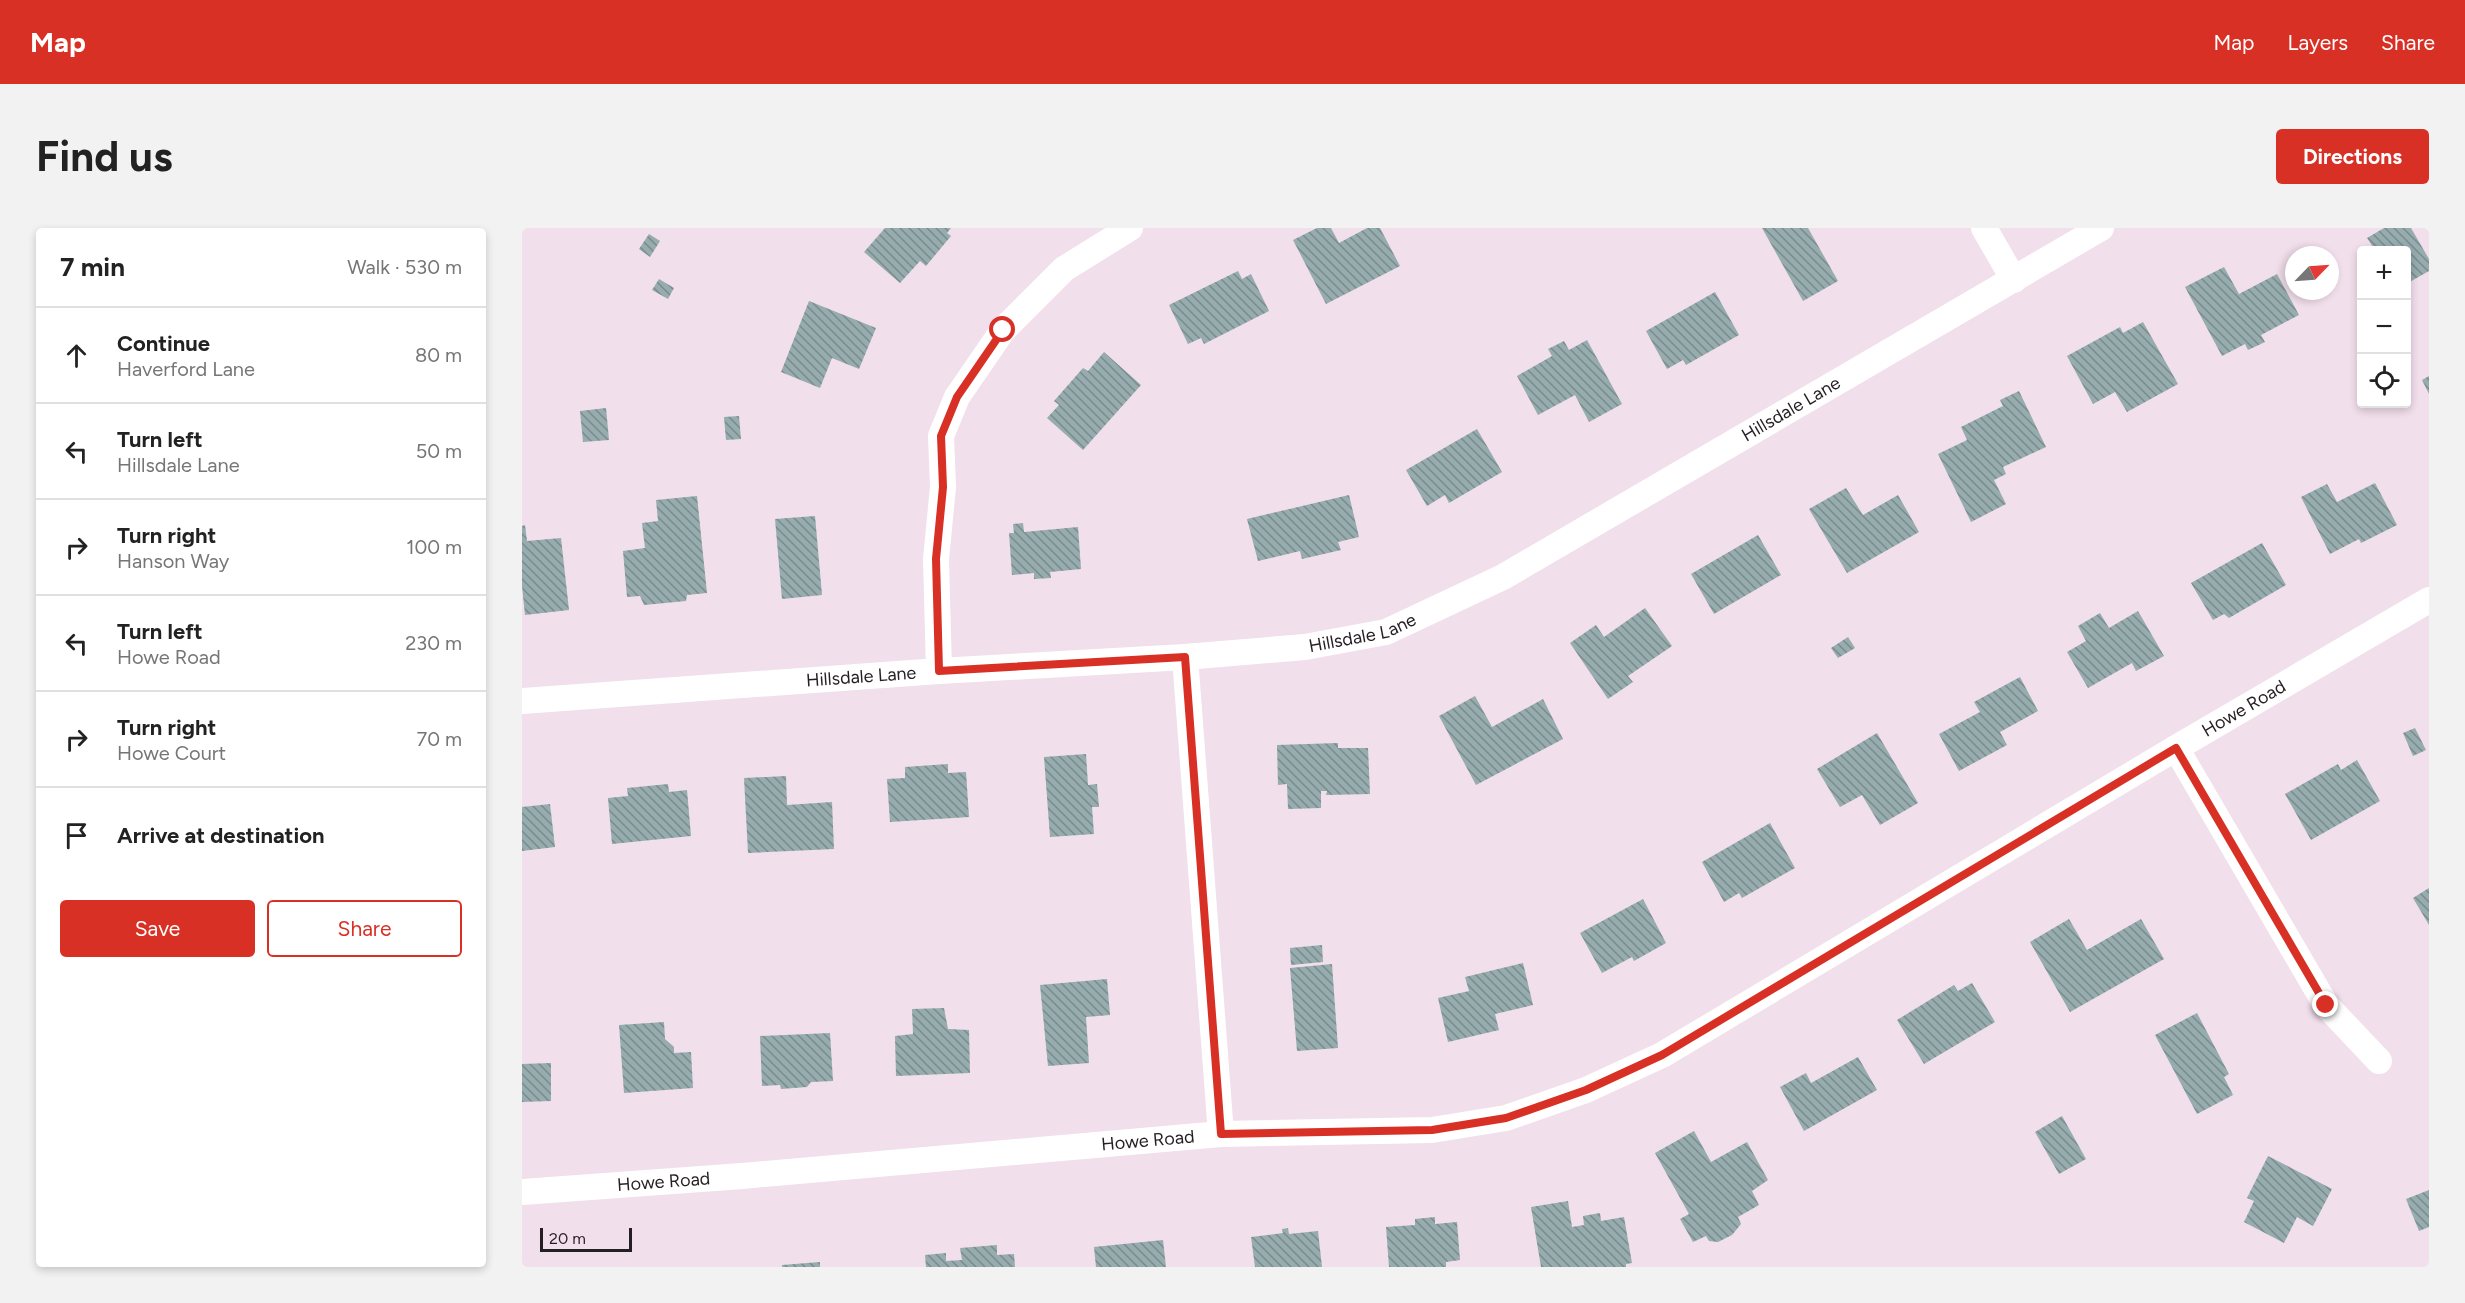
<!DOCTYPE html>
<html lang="en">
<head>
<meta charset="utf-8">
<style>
  :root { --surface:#fff; --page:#f2f2f2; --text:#222; --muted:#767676; --line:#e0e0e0; --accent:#d93025 }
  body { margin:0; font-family:Figtree,sans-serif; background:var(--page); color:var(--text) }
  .controls { position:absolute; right:18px; top:18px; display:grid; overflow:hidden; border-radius:6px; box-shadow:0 3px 9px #0003 }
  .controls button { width:54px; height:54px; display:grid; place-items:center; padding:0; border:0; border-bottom:2px solid var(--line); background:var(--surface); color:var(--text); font:30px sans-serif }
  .compass { position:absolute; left:1763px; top:18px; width:54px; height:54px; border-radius:50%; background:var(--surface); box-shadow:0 3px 9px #0003; rotate:65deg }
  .scale { position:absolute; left:18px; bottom:15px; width:92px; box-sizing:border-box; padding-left:6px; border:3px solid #251f23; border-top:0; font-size:16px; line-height:21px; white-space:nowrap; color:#251f23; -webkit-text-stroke:4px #f1dfeb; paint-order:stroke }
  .stop { position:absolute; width:18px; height:18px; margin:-14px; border:4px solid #d93025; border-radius:50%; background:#fff }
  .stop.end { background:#d93025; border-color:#fff; box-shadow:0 2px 6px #0008 }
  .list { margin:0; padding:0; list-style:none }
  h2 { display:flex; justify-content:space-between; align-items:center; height:78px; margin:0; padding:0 24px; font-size:26px }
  h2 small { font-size:20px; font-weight:400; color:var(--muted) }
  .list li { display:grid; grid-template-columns:39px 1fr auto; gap:18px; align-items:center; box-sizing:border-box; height:96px; padding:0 24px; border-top:2px solid var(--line) }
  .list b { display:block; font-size:22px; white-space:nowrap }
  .list p { margin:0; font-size:20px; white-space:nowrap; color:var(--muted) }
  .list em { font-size:20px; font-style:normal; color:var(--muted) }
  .actions { display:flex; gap:12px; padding:18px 24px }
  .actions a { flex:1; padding:14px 0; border:2px solid var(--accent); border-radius:6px; text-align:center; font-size:21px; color:var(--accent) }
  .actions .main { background:var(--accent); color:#fff }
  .icon { flex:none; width:33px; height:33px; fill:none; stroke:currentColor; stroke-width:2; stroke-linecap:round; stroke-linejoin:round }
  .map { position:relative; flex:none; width:1907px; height:1039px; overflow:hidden; border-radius:6px }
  header { display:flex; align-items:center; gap:36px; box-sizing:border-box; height:84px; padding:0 30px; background:var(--accent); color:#fff }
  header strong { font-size:28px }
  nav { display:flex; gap:33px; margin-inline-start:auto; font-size:21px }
  .intro { display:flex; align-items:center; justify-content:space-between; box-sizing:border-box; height:144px; padding:0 36px }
  h1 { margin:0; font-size:42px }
  .button { padding:15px 27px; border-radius:6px; background:var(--accent); color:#fff; font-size:21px; font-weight:700 }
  main { display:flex; gap:36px; padding:0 36px }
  aside { flex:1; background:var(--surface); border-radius:6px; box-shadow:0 3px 9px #0003 }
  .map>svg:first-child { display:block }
  .building { fill:url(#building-back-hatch) }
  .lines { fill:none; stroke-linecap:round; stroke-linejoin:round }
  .minor { stroke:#fff; stroke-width:26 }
  .route { stroke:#d93025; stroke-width:8 }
  .labels { text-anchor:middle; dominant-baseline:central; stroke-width:6; stroke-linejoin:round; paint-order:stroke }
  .street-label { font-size:18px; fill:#251f23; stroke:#f1dfeb }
</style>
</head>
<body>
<header>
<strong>Map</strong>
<nav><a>Map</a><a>Layers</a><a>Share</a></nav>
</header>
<div class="intro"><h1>Find us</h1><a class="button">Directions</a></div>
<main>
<aside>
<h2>7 min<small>Walk · 530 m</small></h2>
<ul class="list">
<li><svg class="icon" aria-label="ahead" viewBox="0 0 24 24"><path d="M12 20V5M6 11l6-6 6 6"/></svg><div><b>Continue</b><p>Haverford Lane</p></div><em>80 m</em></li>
<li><svg class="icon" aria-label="left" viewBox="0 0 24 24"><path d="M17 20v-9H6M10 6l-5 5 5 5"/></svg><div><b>Turn left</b><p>Hillsdale Lane</p></div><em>50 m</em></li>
<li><svg class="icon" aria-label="right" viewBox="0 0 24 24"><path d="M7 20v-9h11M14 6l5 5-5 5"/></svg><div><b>Turn right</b><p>Hanson Way</p></div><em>100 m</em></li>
<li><svg class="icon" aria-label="left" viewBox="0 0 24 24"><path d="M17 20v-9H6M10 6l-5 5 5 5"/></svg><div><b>Turn left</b><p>Howe Road</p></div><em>230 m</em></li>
<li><svg class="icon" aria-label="right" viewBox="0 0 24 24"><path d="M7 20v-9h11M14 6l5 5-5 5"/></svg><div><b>Turn right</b><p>Howe Court</p></div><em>70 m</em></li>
<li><svg class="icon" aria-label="arrive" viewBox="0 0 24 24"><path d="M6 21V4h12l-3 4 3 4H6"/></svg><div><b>Arrive at destination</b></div></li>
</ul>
<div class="actions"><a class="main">Save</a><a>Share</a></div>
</aside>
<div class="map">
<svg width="1907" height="1039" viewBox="0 0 1907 1039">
  <defs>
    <pattern id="building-back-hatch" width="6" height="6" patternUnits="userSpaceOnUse" patternTransform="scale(1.5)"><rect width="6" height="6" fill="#96acae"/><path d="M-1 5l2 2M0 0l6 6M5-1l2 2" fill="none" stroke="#7a8b8d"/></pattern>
  </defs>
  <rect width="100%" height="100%" fill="#f1dfeb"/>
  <g class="building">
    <polygon points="363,0 429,0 425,5 429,8 404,38 398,33 378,55 342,24"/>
    <polygon points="795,0 809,0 817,15 845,0 858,0 878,38 804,76 771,12"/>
    <polygon points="1240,0 1286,0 1316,53 1281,73"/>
    <polygon points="1862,0 1889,0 1907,31 1907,43 1884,56 1884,22 1853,22 1845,10"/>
    <polygon points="127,6 138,13 128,29 117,21"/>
    <polygon points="1702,39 1717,66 1755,46 1777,87 1739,107 1743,114 1726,122 1723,116 1700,128 1663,59"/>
    <polygon points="716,43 720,51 729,46 747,83 682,116 679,110 666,116 647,77"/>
    <polygon points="137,51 152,60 146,71 130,62"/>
    <polygon points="1193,64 1217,107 1164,137 1161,132 1145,141 1124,103"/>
    <polygon points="287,73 354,100 337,141 310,130 298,160 259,144"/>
    <polygon points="1621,94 1656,156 1605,184 1593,164 1571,176 1545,128 1598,99 1601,105"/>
    <polygon points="1065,112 1100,176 1067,194 1053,167 1016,187 995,148 1030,128 1026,121 1042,113 1047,122"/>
    <polygon points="582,124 619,157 561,222 525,190 537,177 532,173 561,140 566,143"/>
    <polygon points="1907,148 1907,166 1900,152"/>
    <polygon points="1497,163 1524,219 1481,239 1484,246 1472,252 1484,276 1449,294 1416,226 1445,212 1439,199 1481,178 1478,172"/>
    <polygon points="84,180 87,212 61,214 58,183"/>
    <polygon points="217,188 219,211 204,212 202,189"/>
    <polygon points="955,201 980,244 927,275 923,267 905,278 884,242"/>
    <polygon points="1853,255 1875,297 1839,315 1837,311 1808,326 1779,269 1805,256 1815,274"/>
    <polygon points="1324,260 1341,287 1376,267 1397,304 1325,345 1287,281"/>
    <polygon points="827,267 837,309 816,314 819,322 780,331 778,323 736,333 725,291"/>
    <polygon points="175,268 185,365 165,367 164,373 122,377 118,368 105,369 101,323 123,320 120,295 136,293 134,272"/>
    <polygon points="293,288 300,367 260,371 253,291"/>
    <polygon points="501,295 502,304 556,299 559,341 528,344 529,350 512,351 512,345 490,347 487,305 492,305 491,296"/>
    <polygon points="3,297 5,313 39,310 47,382 3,387 0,358 0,298"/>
    <polygon points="1236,307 1259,347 1192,386 1169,346"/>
    <polygon points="1740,315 1764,357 1707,390 1702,386 1691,392 1669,355"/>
    <polygon points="1123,380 1150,418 1106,448 1111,454 1086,471 1048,415 1074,397 1082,409"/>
    <polygon points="1616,383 1642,428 1614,443 1610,435 1566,460 1545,424 1564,413 1556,398 1578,385 1587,400"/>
    <polygon points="1326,409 1333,420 1316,430 1309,420"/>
    <polygon points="1498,449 1516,483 1478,504 1485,517 1437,543 1417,506 1458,484 1452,474"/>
    <polygon points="953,468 970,499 1021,471 1041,511 954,557 917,488"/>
    <polygon points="1893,500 1904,522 1891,528 1881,505"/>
    <polygon points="1355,505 1396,575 1358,597 1340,567 1318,579 1295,541"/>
    <polygon points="816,515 816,520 846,520 848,566 804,567 805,563 799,563 799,580 766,581 765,556 756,557 755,517"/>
    <polygon points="564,526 566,557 575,556 577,579 570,579 572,606 528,609 522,529"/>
    <polygon points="1835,532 1858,573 1789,612 1763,566 1816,536 1819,542"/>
    <polygon points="426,536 426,545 444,544 447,589 368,594 365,551 383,550 383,539"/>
    <polygon points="264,548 265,577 310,574 312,621 226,625 222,550"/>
    <polygon points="146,556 147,564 165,562 169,608 90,616 86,570 106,568 105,560"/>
    <polygon points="28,576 33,619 0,623 0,579"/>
    <polygon points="1248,595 1273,640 1220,670 1217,665 1202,674 1180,634"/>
    <polygon points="1907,660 1907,697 1891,670"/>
    <polygon points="1121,671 1144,715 1112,733 1110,729 1080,745 1058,705"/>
    <polygon points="1547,691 1565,722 1619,691 1642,731 1548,784 1508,714"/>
    <polygon points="800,717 801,734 769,737 768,720"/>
    <polygon points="1001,735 1011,777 973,786 977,802 926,814 916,770 947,763 943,749"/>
    <polygon points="810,736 816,820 775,823 768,740"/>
    <polygon points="585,751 588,787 564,789 567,835 526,838 518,757"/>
    <polygon points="1450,755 1473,794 1402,836 1375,792 1432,757 1436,763"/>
    <polygon points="422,780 426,801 447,802 448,845 374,848 373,808 391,806 390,781"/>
    <polygon points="1675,785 1707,846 1702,849 1711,867 1675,886 1633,807"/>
    <polygon points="142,794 143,811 152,819 152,825 169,824 171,860 102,865 97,797"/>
    <polygon points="308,805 311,853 289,854 285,859 259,861 258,857 240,858 238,808"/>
    <polygon points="1336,829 1355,862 1282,903 1258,859 1284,845 1289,855"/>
    <polygon points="29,835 29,873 0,874 0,836"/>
    <polygon points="1540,888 1564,931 1537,946 1513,904"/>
    <polygon points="1172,903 1189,934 1225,914 1246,952 1230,963 1237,977 1216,989 1219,996 1210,1007 1196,1014 1187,1013 1184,1008 1171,1014 1158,991 1167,986 1133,925"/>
    <polygon points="1746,928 1810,961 1791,998 1775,989 1762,1015 1722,994 1732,973 1725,970"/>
    <polygon points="1907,962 1907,999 1897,1003 1884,971"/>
    <polygon points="1046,973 1050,999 1062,997 1061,988 1078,985 1079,993 1102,989 1110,1035 1104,1036 1104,1039 1019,1039 1009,979"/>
    <polygon points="913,989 913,996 935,994 938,1032 924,1034 924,1039 867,1039 864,999 893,997 893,991"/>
    <polygon points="766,1000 767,1006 796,1003 800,1039 733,1039 729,1009 761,1005 760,1001"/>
    <polygon points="641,1012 644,1039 574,1039 572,1019"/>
    <polygon points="475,1017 475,1027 492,1026 493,1039 404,1039 403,1027 424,1025 424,1033 440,1032 438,1020"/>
    <polygon points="298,1034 298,1039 260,1039 260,1037"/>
  </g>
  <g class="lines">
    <g class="minor">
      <polyline points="1462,0 1492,52"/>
      <polyline points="663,429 699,906"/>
      <polyline points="417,443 414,331 421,259 419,208 435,169 481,102 542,41 608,0"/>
      <path id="s1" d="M0,473L417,443L663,429L783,419L864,404L981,349L1579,0"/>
      <polyline points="1654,520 1804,777 1857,833"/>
      <path id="s2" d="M0,964L220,948L699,906L910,902L984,890L1064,862L1140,827L1654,520L1907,372"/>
    </g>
  </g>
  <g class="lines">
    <polyline class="route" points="481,102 435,169 419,208 421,259 414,331 417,443 663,429 699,906 910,902 984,890 1064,862 1140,827 1654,520 1804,777"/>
  </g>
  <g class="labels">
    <g class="street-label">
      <text stroke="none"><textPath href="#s1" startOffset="1330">Hillsdale Lane</textPath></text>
      <text stroke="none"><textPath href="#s1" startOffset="844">Hillsdale Lane</textPath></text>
      <text stroke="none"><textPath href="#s1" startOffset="340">Hillsdale Lane</textPath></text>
      <text stroke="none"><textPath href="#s2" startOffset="1833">Howe Road</textPath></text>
      <text stroke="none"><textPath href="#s2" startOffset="628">Howe Road</textPath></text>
      <text stroke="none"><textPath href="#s2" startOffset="142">Howe Road</textPath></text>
    </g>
  </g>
</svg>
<div class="controls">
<button>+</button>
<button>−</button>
<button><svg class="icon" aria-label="locate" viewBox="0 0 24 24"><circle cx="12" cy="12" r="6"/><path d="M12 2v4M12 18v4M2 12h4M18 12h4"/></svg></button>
</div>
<svg class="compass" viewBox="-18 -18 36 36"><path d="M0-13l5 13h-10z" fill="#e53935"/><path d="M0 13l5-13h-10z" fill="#767676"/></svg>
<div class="scale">20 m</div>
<div class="stop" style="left:481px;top:102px"></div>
<div class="stop end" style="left:1804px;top:777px"></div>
</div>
</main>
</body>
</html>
